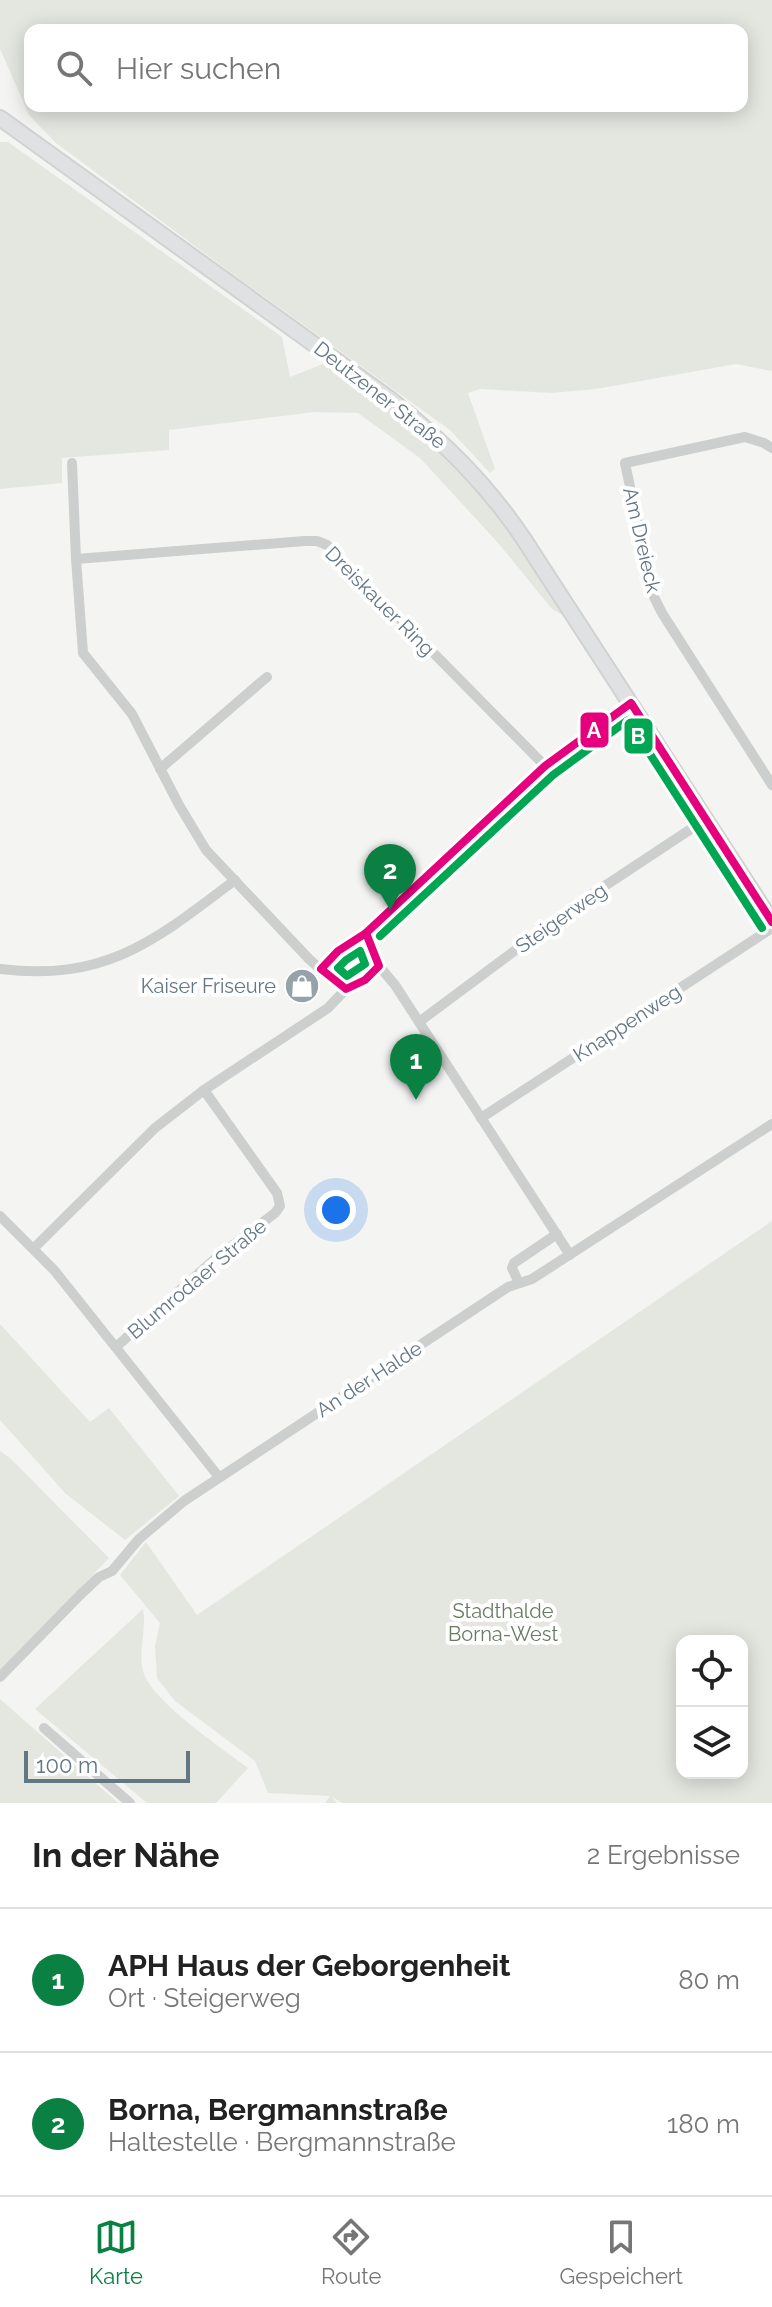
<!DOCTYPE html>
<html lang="de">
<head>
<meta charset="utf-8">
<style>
  :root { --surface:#fff; --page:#f6f6f6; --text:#222; --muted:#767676; --line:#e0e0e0; --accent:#0b8043 }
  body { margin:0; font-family:Raleway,sans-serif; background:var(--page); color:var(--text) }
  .controls { position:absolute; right:24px; bottom:24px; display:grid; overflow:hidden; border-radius:16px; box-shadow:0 4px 20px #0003 }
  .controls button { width:72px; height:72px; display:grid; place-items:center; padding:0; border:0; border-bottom:2px solid var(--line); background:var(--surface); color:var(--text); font:40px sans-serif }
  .scale { position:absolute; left:24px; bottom:20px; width:166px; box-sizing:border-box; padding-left:8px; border:4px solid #627684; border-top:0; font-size:22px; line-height:28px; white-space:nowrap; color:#627684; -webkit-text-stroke:6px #fff; paint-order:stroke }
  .you { position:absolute; left:336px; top:1210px; width:28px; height:28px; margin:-20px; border:6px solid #fff; border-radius:50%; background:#1a73e8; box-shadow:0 0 0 12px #1a73e833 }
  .badge { display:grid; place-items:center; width:52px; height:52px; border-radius:50%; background:var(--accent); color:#fff; font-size:26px; font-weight:700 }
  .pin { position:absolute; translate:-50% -66px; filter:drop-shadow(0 2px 4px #0008) }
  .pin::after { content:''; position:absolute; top:42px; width:28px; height:24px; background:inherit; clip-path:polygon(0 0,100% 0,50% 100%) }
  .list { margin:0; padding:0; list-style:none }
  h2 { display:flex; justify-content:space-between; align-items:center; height:104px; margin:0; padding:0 32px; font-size:34px }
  h2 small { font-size:26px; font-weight:400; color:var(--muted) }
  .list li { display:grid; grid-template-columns:52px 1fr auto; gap:24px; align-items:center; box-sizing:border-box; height:144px; padding:0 32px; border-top:2px solid var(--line) }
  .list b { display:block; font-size:30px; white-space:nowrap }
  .list p { margin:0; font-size:26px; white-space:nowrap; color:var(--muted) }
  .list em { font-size:26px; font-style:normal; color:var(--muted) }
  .icon { flex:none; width:44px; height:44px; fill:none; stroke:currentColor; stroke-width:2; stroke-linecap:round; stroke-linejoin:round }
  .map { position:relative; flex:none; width:772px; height:1803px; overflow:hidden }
  .search { position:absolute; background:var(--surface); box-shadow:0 4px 20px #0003; left:24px; right:24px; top:24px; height:88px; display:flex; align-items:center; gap:20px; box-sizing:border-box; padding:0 28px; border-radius:16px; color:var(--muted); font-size:30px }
  .sheet { height:392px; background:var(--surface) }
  nav { display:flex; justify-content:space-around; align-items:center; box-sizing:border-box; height:112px; border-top:2px solid var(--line); background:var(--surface); font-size:22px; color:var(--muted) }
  nav a { display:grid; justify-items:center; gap:4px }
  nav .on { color:var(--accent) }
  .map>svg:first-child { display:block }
  .green { fill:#e4e7e0; fill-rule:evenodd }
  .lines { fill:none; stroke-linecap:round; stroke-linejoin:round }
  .secondary-casing { stroke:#d0d2d2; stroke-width:18 }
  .minor { stroke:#cdcfcf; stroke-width:10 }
  .secondary { stroke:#e0e1e2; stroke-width:14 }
  .bus-1-casing { stroke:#fff; stroke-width:14 }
  .bus-2-casing { stroke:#fff; stroke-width:14 }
  .bus-1 { stroke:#e5007d; stroke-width:8 }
  .bus-2 { stroke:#00a651; stroke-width:8 }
  .labels { text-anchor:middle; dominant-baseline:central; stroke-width:8; stroke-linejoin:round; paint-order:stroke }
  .street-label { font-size:20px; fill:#627684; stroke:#fff }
  .poi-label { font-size:20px; fill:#627684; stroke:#fff; text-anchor:end }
  .park-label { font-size:20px; fill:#677b61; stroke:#fff }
  .line-badge { stroke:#fff; stroke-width:3 }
  .badge-label { font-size:22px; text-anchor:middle; font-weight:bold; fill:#fff }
</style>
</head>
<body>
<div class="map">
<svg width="772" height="1803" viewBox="0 0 772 1803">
  <rect width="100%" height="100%" fill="#f4f4f2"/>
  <g class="green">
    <path d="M0,0H772V371L736,364L596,389L551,393L480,389L468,393L495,469L490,473L450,430L230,272L56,143L29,115L0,49ZM30,30H742V106H30Z"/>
    <polygon points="0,142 8,142 282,337 290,377 323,364 417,430 464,470 510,531 566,617 552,609 499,544 420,458 358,413 315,412 169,430 169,450 62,458 62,483 0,489"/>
    <path d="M772,1221V1803H342L331,1796L337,1803H325L330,1796L268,1793L255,1761L175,1701L157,1678L155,1646L160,1623L120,1575L146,1542L197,1615ZM682,1641H742V1773H682Z"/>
    <polygon points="0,1324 90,1422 109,1408 179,1496 125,1540 65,1493 0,1420"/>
    <polygon points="0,1451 10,1458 109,1558 0,1671"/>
    <path d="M143,1609C147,1630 138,1649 143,1671C151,1701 222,1748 248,1768L216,1803H147L35,1709Z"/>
    <polygon points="0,1699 118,1803 0,1803"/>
  </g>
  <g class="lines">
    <g class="secondary-casing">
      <path id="secondary" d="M0,118L390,399C442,440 486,483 523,538L772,922"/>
    </g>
    <g class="minor">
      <polyline points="772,448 764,443 745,437 625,463 653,595 662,613 772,785"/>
      <polyline points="72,463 76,559 83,653 132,714 179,805 206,850 309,959 335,982 346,989"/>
      <polyline points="76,559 305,541 317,541 327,545 545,766"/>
      <polyline points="160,769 267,677"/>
      <polyline points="379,966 395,985 570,1255"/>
      <path d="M0,969C106,982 156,940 235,880"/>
      <polyline points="321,969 338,951 366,933 471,833 545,766 631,703"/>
      <polyline points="419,1022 576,905 706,819"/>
      <polyline points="481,1118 772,928"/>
      <polyline points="0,1216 54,1270 219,1477"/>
      <polyline points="34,1248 155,1128 204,1090 328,1008 346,989 358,985 371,976 379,966 366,933"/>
      <polyline points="519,1283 512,1268 514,1263 557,1234"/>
      <polyline points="116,1347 216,1258 275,1213 280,1206 277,1193 204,1090"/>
      <polyline points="0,1677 80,1595 99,1577 112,1571 139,1539 184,1501 508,1287 532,1279 772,1124"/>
      <polyline points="44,1728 130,1803"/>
    </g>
    <use href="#secondary" class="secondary"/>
    <g class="bus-1-casing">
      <g id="bus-1">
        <polygon points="366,933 379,966 365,980 346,989 321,969 338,951"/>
        <polyline points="366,933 545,766 631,703 772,922"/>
      </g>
    </g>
    <g class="bus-2-casing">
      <g id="bus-2">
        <polyline points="380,936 553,775 628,720 762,928"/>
        <polygon points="360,951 365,964 347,976 338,968 346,960"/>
      </g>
    </g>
    <use href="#bus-1" class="bus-1"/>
    <use href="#bus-2" class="bus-2"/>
  </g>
  <defs>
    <g id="shop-disc" transform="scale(1.8)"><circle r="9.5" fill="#95a2aa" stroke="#fff"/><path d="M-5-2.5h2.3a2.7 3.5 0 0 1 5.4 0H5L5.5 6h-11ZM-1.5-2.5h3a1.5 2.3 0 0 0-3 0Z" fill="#fff"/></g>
  </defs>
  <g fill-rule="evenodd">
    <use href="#shop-disc" x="302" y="986"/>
  </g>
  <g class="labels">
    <g class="street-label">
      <text transform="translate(380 395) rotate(38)">Deutzener Straße</text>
      <text transform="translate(642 540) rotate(77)">Am Dreieck</text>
      <text transform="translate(380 601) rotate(45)">Dreiskauer Ring</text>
      <text transform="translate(561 918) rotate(-35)">Steigerweg</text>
      <text transform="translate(627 1023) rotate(-33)">Knappenweg</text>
      <text transform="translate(197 1279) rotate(-40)">Blumrodaer Straße</text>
      <text transform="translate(369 1379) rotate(-33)">An der Halde</text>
    </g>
    <g class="poi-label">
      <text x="276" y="986">Kaiser Friseure</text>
    </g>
    <g class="park-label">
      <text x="503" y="1611">Stadthalde<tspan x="503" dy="23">Borna-West</tspan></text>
    </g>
  </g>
  <g class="line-badge">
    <rect x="579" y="711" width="31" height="38" rx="8" fill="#e5007d"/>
    <rect x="623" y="717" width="31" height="38" rx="8" fill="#00a651"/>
  </g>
  <g class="badge-label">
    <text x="594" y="738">A</text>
    <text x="638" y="744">B</text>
  </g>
</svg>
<div class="controls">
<button><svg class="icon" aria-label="locate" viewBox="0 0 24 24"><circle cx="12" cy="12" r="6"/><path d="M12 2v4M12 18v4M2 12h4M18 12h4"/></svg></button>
<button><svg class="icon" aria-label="layers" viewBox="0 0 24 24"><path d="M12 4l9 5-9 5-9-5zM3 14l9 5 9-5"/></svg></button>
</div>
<div class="scale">100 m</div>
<div class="you"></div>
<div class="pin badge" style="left:416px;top:1100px">1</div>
<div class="pin badge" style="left:390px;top:910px">2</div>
<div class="search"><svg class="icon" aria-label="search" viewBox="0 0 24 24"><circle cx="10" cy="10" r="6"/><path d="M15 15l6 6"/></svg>Hier suchen</div>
</div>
<section class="sheet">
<h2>In der Nähe<small>2 Ergebnisse</small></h2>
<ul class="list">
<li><span class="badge">1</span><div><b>APH Haus der Geborgenheit</b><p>Ort · Steigerweg</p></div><em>80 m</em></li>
<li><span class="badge">2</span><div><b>Borna, Bergmannstraße</b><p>Haltestelle · Bergmannstraße</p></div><em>180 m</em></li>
</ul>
</section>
<nav>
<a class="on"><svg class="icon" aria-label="map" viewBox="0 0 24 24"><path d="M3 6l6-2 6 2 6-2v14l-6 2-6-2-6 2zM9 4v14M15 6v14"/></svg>Karte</a>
<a><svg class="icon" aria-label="directions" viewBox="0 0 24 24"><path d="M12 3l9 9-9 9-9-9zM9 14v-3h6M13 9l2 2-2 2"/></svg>Route</a>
<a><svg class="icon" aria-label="saved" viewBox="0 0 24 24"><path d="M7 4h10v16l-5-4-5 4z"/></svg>Gespeichert</a>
</nav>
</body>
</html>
